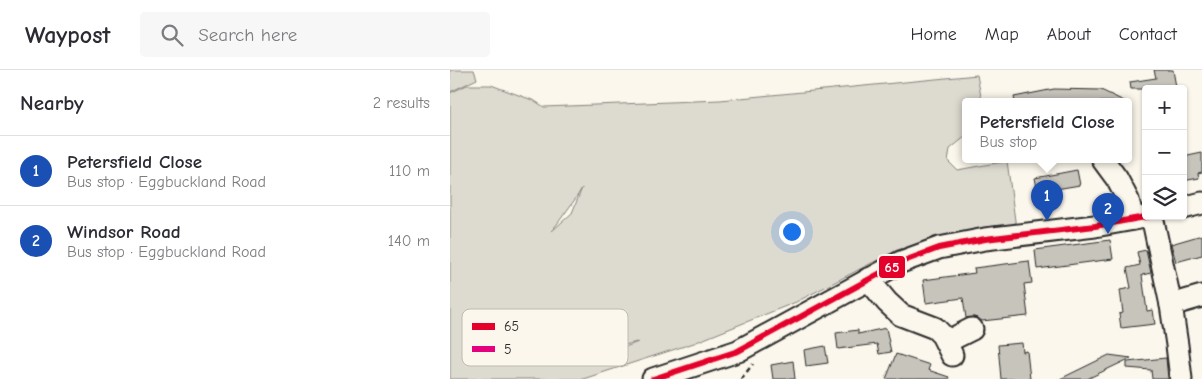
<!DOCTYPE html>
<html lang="en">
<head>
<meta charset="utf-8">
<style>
  :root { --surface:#fff; --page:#f7f7f7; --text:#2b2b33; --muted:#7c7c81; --line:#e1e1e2; --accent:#ea580c }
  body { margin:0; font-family:"Comic Neue",sans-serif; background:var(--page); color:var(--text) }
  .controls { position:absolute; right:15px; top:15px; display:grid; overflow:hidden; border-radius:5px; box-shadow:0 1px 4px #0004 }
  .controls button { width:45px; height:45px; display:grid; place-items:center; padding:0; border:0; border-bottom:1px solid var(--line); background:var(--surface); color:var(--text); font:25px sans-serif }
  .you { position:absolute; left:341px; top:161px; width:18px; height:18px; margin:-12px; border:4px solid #fff; border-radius:50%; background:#1a73e8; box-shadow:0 0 0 8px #1a73e833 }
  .badge { display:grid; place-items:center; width:32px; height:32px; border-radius:50%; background:var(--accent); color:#fff; font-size:16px; font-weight:700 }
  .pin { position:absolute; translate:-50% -41px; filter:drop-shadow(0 1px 2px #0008) }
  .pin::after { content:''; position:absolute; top:26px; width:18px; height:15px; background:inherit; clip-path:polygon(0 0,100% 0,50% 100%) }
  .popup { position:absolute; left:512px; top:28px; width:170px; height:65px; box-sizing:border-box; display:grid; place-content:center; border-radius:5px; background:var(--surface); filter:drop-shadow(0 1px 4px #0005); font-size:16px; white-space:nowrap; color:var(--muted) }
  .popup b { font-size:19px; color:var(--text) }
  .popup::after { content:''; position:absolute; left:50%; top:100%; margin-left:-10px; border:10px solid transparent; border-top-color:var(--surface) }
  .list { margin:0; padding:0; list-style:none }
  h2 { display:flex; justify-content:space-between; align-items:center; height:65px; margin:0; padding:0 20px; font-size:21px }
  h2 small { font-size:16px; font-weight:400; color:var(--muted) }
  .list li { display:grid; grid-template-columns:32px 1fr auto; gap:15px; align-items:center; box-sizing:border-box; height:70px; padding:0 20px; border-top:1px solid var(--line) }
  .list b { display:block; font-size:19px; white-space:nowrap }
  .list p { margin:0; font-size:16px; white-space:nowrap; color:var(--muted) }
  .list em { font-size:16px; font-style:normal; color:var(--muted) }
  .icon { flex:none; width:28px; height:28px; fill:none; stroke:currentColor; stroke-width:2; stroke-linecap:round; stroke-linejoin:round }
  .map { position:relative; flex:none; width:752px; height:309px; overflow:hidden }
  header { display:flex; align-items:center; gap:30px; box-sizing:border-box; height:70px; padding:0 25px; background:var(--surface); border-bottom:1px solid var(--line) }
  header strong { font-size:24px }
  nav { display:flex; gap:28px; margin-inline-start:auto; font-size:18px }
  .search { width:350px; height:45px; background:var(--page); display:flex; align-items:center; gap:12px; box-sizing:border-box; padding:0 18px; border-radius:5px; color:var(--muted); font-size:19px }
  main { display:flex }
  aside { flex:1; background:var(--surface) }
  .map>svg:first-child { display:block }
  .green { fill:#dddad0; stroke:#84827e; fill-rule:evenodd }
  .building { fill:#c7c4bc; stroke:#2b2b2b }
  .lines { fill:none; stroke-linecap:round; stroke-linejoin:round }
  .minor-casing { stroke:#2b2b2b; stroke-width:25 }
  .path { stroke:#2b2b2b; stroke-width:2.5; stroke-dasharray:5 4; stroke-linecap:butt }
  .minor { stroke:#fbf7ec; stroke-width:21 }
  .bus-1-casing { stroke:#fbf7ec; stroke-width:10 }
  .bus-1 { stroke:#e4002b; stroke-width:6 }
  .key { fill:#fbf7ec; stroke:#bdbab2; stroke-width:1 }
  .key-label { font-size:14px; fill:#2b2b2b }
  .line-badge { stroke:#fbf7ec; stroke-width:2 }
  .badge-label { font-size:14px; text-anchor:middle; font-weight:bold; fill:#fff }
</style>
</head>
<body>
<header>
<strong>Waypost</strong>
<div class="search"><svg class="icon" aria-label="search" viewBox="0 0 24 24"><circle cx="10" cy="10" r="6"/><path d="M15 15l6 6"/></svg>Search here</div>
<nav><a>Home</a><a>Map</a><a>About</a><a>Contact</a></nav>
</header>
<main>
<aside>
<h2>Nearby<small>2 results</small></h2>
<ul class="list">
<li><span class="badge" style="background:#1a4fb4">1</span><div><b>Petersfield Close</b><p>Bus stop · Eggbuckland Road</p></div><em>110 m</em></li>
<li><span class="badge" style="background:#1a4fb4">2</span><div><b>Windsor Road</b><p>Bus stop · Eggbuckland Road</p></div><em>140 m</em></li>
</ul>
</aside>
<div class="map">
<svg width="752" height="309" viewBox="0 0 752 309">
  <rect width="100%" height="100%" fill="#fbf7ec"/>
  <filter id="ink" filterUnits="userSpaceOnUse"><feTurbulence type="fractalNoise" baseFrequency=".02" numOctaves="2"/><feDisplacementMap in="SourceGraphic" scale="10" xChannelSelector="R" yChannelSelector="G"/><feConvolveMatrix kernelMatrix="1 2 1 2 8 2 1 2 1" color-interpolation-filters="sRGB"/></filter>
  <g filter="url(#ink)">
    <g class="green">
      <polygon points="0,0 24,0 27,9 0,22"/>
      <path d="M527,5L532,32H516V66L500,79L498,91L507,100L557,91L566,158L489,168L447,180L346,232L244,273L133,309H0V23L17,15H41L85,31L94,37L270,30ZM132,118L122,143L102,161L126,128ZM188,272L162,282L128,286L187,272Z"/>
    </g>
    <g class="building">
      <polygon points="704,0 723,0 726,17 714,19 681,19 680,12 706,8"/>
      <polygon points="604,19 651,20 676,32 565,32 564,27"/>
      <polygon points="752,83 752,102 748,103 749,108 733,111 733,87"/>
      <polygon points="627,100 630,115 588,122 585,108"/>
      <polygon points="752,165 752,185 726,192 721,174"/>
      <polygon points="660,170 663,189 587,199 585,180"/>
      <polygon points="696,180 701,203 692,205 697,241 703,240 705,254 671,258 669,244 673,243 670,220 681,218 677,198 690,195 687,182"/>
      <polygon points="579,191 582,213 574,214 578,246 532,251 528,248 523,247 516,248 513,228 476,233 473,210 525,203 524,198"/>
      <polygon points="436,258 441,282 429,284 427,274 388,279 386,263 408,260 408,264"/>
      <polygon points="572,273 573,282 577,281 580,309 551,309 548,275"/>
      <polygon points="375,276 378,293 356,296 354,280"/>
      <polygon points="446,284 480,295 478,300 499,307 498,309 436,309"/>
      <polygon points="659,285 681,288 637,309 610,309"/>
      <polygon points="716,288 718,309 702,309 701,300 677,298 677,292"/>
      <polygon points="343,291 345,309 323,309 321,295"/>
    </g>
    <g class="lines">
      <g class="minor-casing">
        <g id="minor">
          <polyline points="653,90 667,109 678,130 683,149"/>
          <polyline points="733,138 752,133"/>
          <polyline points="702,146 721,235 727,275 731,309"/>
          <polyline points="418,209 437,232 451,245 485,258 492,265 502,285"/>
          <polyline points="721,235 752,226"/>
          <polyline points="496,272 522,259"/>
          <polyline points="203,309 288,281 451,192 489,178 535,169 645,156 701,146"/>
        </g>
      </g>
      <polyline class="path" points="291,309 303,294"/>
      <use href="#minor" class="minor"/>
      <g class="bus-1-casing">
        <polyline id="bus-1" points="203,309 288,281 451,192 489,178 535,169 645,156 701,146"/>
      </g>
      <use href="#bus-1" class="bus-1"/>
    </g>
  </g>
  <rect x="12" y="239" width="166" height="57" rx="8" class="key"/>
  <rect x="22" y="253" width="23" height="7" fill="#e4002b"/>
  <rect x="22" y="276" width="23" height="6" fill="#e5007d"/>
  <g class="key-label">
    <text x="54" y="261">65</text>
    <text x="54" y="284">5</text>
  </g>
  <rect class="line-badge" x="428" y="185" width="28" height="24" rx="5" fill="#e4002b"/>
  <g class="badge-label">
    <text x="442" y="202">65</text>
  </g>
</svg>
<div class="controls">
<button>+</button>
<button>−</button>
<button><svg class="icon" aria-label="layers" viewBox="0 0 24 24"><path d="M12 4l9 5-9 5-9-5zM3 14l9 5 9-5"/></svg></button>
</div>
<div class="you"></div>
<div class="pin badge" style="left:597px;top:151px;background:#1a4fb4">1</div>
<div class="popup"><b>Petersfield Close</b>Bus stop</div>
<div class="pin badge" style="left:658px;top:164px;background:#1a4fb4">2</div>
</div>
</main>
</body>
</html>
